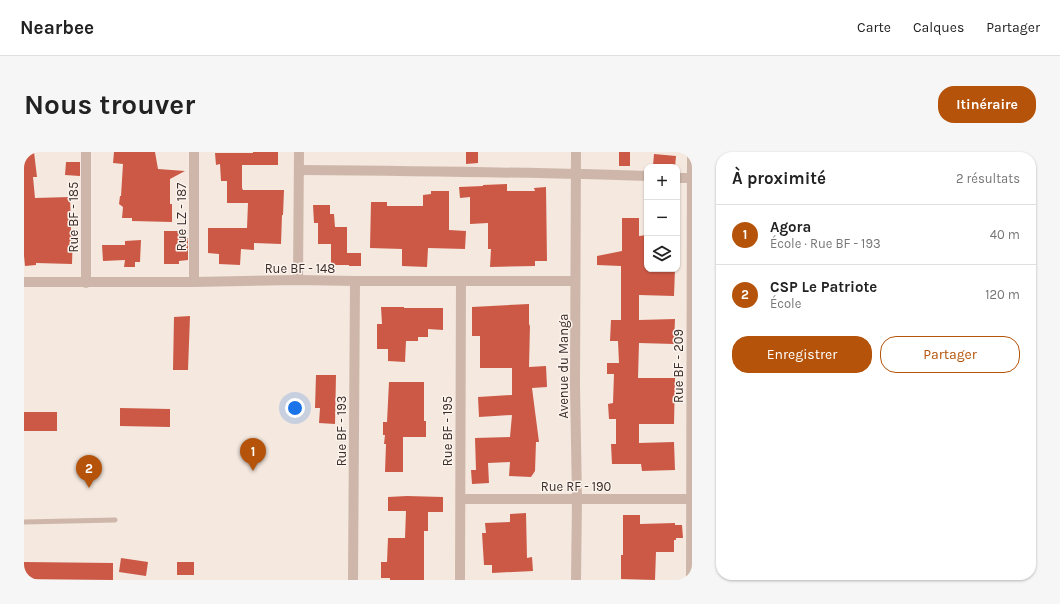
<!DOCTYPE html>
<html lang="fr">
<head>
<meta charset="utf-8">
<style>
  :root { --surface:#fff; --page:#f6f6f6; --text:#222; --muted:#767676; --line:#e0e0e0; --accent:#b45309 }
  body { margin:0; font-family:Karla,sans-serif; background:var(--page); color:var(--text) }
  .controls { position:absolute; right:12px; top:12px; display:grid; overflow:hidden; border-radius:8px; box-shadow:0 1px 3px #0004 }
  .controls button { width:36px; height:36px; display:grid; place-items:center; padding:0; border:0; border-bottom:1px solid var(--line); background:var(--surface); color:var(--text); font:20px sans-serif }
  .you { position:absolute; left:271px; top:256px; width:14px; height:14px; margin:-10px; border:3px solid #fff; border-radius:50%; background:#1a73e8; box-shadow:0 0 0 6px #1a73e833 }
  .badge { display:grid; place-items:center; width:26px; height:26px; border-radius:50%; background:var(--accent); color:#fff; font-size:13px; font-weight:700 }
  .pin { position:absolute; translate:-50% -33px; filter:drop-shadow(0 1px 2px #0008) }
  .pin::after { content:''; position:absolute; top:21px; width:14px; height:12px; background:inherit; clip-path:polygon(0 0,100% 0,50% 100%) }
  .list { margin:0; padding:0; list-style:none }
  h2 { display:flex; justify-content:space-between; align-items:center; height:52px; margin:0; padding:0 16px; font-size:17px }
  h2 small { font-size:13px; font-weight:400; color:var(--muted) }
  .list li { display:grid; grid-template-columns:26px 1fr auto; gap:12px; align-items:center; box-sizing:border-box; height:60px; padding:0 16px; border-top:1px solid var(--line) }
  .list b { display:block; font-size:15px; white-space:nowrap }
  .list p { margin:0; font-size:13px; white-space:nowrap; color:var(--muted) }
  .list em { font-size:13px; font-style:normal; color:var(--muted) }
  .actions { display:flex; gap:8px; padding:12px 16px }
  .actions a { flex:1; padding:9px 0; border:1px solid var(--accent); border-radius:16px; text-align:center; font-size:14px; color:var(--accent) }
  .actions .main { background:var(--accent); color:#fff }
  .icon { flex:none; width:22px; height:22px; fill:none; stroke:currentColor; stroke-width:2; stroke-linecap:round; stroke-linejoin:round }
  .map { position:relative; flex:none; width:668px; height:428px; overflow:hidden; border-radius:16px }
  header { display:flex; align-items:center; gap:24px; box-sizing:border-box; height:56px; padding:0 20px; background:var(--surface); border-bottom:1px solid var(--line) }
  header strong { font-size:19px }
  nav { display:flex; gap:22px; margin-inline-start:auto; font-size:14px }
  .intro { display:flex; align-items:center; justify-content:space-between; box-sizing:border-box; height:96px; padding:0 24px }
  h1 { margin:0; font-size:28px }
  .button { padding:10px 18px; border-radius:16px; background:var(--accent); color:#fff; font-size:14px; font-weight:700 }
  main { display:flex; gap:24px; padding:0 24px }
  aside { flex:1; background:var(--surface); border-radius:16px; box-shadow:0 1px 3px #0004 }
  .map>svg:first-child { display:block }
  .building { fill:#cc5946 }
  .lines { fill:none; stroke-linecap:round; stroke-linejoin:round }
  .service { stroke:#ceb7aa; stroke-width:5 }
  .minor { stroke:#ceb7aa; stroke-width:10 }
  .tertiary { stroke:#ceb7aa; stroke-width:10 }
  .labels { text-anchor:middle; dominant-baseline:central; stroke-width:3; stroke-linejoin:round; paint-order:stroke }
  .street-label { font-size:13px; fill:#3b2e2a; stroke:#fbf3ec }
</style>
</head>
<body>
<header>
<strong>Nearbee</strong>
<nav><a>Carte</a><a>Calques</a><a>Partager</a></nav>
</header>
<div class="intro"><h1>Nous trouver</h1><a class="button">Itinéraire</a></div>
<main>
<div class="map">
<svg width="668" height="428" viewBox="0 0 668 428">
  <rect width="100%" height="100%" fill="#f4e8df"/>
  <g class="building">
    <polygon points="0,0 10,0 13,25 9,25 11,46 46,45 47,79 49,79 48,112 12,111 12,113 1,114 0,104"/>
    <polygon points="90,0 131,0 134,17 161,19 146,27 146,52 148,52 148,70 108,69 108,66 98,66 99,55 95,52 96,44 97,44 99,12 89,11"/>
    <polygon points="229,0 254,0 254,13 218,13 218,36 219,38 260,38 259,63 258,63 257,92 230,91 230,98 217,97 216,113 195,112 195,102 184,101 184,76 223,76 224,51 203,51 203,29 197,29 196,12 192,13 191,1 229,1"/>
    <polygon points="442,0 454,0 454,11 442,12"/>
    <rect x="595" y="0" width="11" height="14"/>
    <polygon points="630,2 652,4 651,15 629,14"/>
    <polygon points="42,10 56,10 56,24 41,23"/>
    <polygon points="483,32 483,39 511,39 510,36 522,35 523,109 511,109 511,114 466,115 467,97 464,97 464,71 446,72 446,45 436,46 435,35 459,34 459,33"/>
    <polygon points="407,39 425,39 425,78 442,79 441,97 404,96 403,115 378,114 378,97 346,96 347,50 363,50 363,54 399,54 399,43 407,42"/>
    <polygon points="289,53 306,53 306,62 310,62 311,75 323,75 323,101 337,101 337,114 325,114 325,113 307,113 307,92 294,92 294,71 290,71"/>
    <polygon points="598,66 615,66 615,84 623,83 623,117 651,117 650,144 615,143 615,168 651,167 650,192 615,191 614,226 651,226 650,272 615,272 615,291 650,290 651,318 618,319 617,312 588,312 587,292 592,292 592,267 585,267 584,252 589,251 590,222 583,222 583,211 595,211 594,189 586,189 587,168 597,168 597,114 573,113 573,104 598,99"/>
    <polygon points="140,79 155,79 155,87 164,86 164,108 155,109 155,112 140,112"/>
    <polygon points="117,88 116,110 111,110 111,115 100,115 101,108 79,109 78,93 101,93 101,89"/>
    <polygon points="505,152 505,174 506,172 505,215 522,214 523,235 508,236 515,290 512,290 511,319 507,325 485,324 486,310 464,311 465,331 448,332 447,318 452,318 451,286 486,285 488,263 455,265 454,245 488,243 488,216 456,216 456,184 448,184 448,155"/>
    <polygon points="357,155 380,155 380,156 419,156 419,178 404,177 404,185 394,185 394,189 382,189 381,210 364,209 364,197 353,197 353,172 358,172"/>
    <polygon points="166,164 164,218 149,218 150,165"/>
    <polygon points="292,223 312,223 311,272 295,271 296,256 291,256"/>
    <polygon points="365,230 400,230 400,269 402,269 402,285 379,285 379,320 361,320 362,292 360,292 361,283 359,283 359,270 363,270"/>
    <polygon points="96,256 146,257 146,275 96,274"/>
    <rect x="0" y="260" width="33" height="19"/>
    <polygon points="383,344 419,345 419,360 404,360 404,379 400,379 400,428 366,428 366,426 357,426 357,410 363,410 364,386 381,386 382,359 364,359 364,345"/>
    <polygon points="502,361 503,406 508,405 509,419 468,421 468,413 460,413 458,381 462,381 461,371 486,370 486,362"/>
    <polygon points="599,363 616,363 616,372 651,371 651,373 658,373 659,386 652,386 652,388 650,388 650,400 632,400 631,428 597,427 597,403 599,403"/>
    <polygon points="97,406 124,410 122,424 95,420"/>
    <polygon points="0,410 89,411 89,428 0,427"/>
    <rect x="153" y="410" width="17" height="13"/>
  </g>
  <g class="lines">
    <polyline class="service" points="0,370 91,368"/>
    <g class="minor">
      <polyline points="62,0 62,131"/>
      <path d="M275,18C391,19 507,20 623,24"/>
      <polyline points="653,26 668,26"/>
      <polyline points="274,128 275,0"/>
      <polyline points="0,130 170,130 274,128 331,129 551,129"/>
      <polyline points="170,130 170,0"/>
      <polyline points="437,347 668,347"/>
      <polyline points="329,428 331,129"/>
      <polyline points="436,428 437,129"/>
      <polyline points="667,428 668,0"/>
    </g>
    <polyline class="tertiary" points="552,0 551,234 553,347 552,428"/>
  </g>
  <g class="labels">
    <g class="street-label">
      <text transform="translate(49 65) rotate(-90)">Rue BF - 185</text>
      <text transform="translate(157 65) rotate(-90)">Rue LZ - 187</text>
      <text x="276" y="116">Rue BF - 148</text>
      <text transform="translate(539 214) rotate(-90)">Avenue du Manga</text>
      <text transform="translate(654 214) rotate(-90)">Rue BF - 209</text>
      <text transform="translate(317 279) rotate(-90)">Rue BF - 193</text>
      <text transform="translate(423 279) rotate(-90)">Rue BF - 195</text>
      <text x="552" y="334">Rue RF - 190</text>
    </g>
  </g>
</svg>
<div class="controls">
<button>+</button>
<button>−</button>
<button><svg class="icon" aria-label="layers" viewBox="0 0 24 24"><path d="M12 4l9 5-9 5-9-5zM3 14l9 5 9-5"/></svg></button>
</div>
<div class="you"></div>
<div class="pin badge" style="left:229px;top:319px">1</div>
<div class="pin badge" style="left:65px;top:336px">2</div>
</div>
<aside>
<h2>À proximité<small>2 résultats</small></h2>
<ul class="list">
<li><span class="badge">1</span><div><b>Agora</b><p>École · Rue BF - 193</p></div><em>40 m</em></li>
<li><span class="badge">2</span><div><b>CSP Le Patriote</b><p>École</p></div><em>120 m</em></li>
</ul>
<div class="actions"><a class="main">Enregistrer</a><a>Partager</a></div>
</aside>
</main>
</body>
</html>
